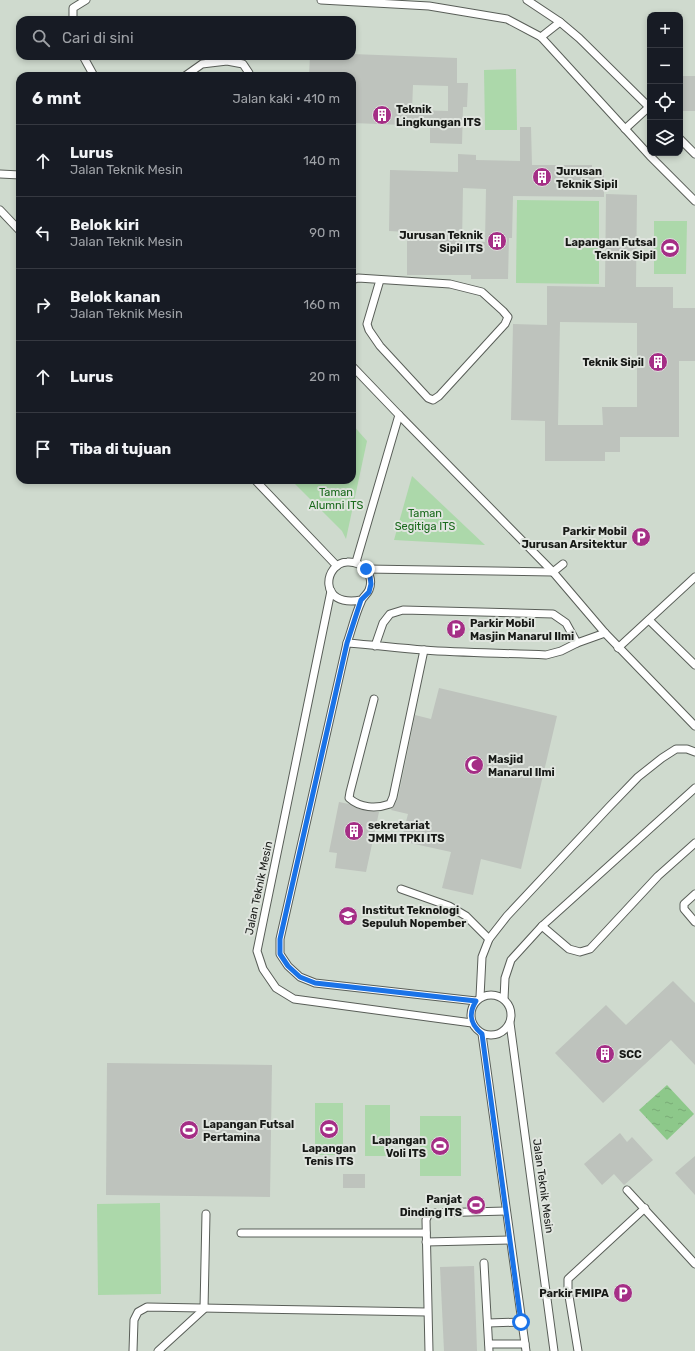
<!DOCTYPE html>
<html lang="id">
<head>
<meta charset="utf-8">
<style>
  :root { --surface:#171b24; --page:#20242c; --text:#f1f3f6; --muted:#9ea1a6; --line:#363941 }
  body { margin:0; font-family:Rubik,sans-serif; background:var(--page); color:var(--text) }
  .controls { position:absolute; right:12px; top:12px; display:grid; overflow:hidden; border-radius:8px; box-shadow:0 2px 6px #0003 }
  .controls button { width:36px; height:36px; display:grid; place-items:center; padding:0; border:0; border-bottom:1px solid var(--line); background:var(--surface); color:var(--text); font:20px sans-serif }
  .stop { position:absolute; width:12px; height:12px; margin:-9px; border:3px solid #1a73e8; border-radius:50%; background:#fff }
  .stop.end { background:#1a73e8; border-color:#fff; box-shadow:0 1px 4px #0008 }
  .list { margin:0; padding:0; list-style:none }
  h2 { display:flex; justify-content:space-between; align-items:center; height:52px; margin:0; padding:0 16px; font-size:17px }
  h2 small { font-size:13px; font-weight:400; color:var(--muted) }
  .list li { display:grid; grid-template-columns:26px 1fr auto; gap:12px; align-items:center; box-sizing:border-box; height:72px; padding:0 16px; border-top:1px solid var(--line) }
  .list b { display:block; font-size:15px; white-space:nowrap }
  .list p { margin:0; font-size:13px; white-space:nowrap; color:var(--muted) }
  .list em { font-size:13px; font-style:normal; color:var(--muted) }
  .icon { flex:none; width:22px; height:22px; fill:none; stroke:currentColor; stroke-width:2; stroke-linecap:round; stroke-linejoin:round }
  .map { position:relative; flex:none; width:695px; height:1351px; overflow:hidden }
  .search { position:absolute; background:var(--surface); box-shadow:0 2px 6px #0003; left:16px; top:16px; width:340px; height:44px; display:flex; align-items:center; gap:10px; box-sizing:border-box; padding:0 14px; border-radius:12px; color:var(--muted); font-size:15px }
  .panel { position:absolute; background:var(--surface); box-shadow:0 2px 6px #0003; left:16px; top:72px; width:340px; height:412px; border-radius:12px }
  .map>svg:first-child { display:block }
  .built { fill:#cfdace; fill-rule:evenodd }
  .green { fill:#acd8aa }
  .water { fill:url(#water-ripples) }
  .building { fill:#bec3bd; fill-rule:evenodd }
  .lines { fill:none; stroke-linecap:round; stroke-linejoin:round }
  .service-casing { stroke:#595e58; stroke-width:9 }
  .service { stroke:#fff; stroke-width:7 }
  .route { stroke:#1a73e8; stroke-width:5 }
  .labels { text-anchor:middle; dominant-baseline:central; stroke-width:4; stroke-linejoin:round; paint-order:stroke }
  .poi-label { font-size:11px; font-weight:bold; fill:#171916; stroke:#e0e5df; text-anchor:start }
  .park-label { font-size:11px; fill:#19691b; stroke:#e0e5df }
  .street-label { font-size:11px; fill:#171916; stroke:#e0e5df }
</style>
</head>
<body>
<div class="map">
<svg width="695" height="1351" viewBox="0 0 695 1351">
  <defs>
    <pattern id="water-ripples" width="26" height="14" patternUnits="userSpaceOnUse"><rect width="26" height="14" fill="#8dc88a"/><path d="M2 4q2-2 4 0t4 0M15 11q2-2 4 0t4 0" fill="none" stroke="#79ab76"/></pattern>
  </defs>
  <rect width="100%" height="100%" fill="#e0e5df"/>
  <path class="built" d="M0,0H695V1351H0ZM650,15H680V153H650ZM20,20H352V56H20ZM20,76H352V480H20Z"/>
  <g class="green">
    <polygon points="516,69 517,130 485,130 484,70"/>
    <polygon points="517,200 599,201 599,284 516,283"/>
    <polygon points="654,221 687,221 686,274 654,274"/>
    <polygon points="352,424 367,441 346,539 342,531 291,480 352,480"/>
    <polygon points="412,476 485,545 394,540"/>
    <rect x="315" y="1103" width="28" height="52"/>
    <rect x="365" y="1105" width="25" height="51"/>
    <rect x="420" y="1116" width="41" height="60"/>
    <polygon points="160,1203 161,1294 98,1295 97,1204"/>
  </g>
  <polygon class="water" points="667,1085 694,1114 667,1140 639,1110"/>
  <g class="building">
    <path d="M352,54L457,58V83H468L467,107H463L462,144L430,143V126L352,123V76H309L310,56H352ZM413,85L448,86V111L412,110Z"/>
    <rect x="681" y="76" width="14" height="35"/>
    <path d="M520,127H531L532,165H592V170H604V197L513,196L512,238H509L508,279H471V275H407V232L389,231L390,170L458,172V154L476,155V160L520,161ZM463,188L486,189L485,242H462Z"/>
    <path d="M606,194L637,195L636,287H673V308H695V361H679V437H620V452H605V461H545V421L511,420L513,324L547,325V286L605,287ZM560,322L637,323V407H602L603,425H558Z"/>
    <polygon points="439,688 557,716 521,869 481,859 473,895 442,888 451,852 401,841 408,814 391,810 398,798 415,715 431,719"/>
    <polygon points="339,802 349,804 362,810 379,812 366,872 335,868 337,853 329,852"/>
    <polygon points="673,981 695,1003 695,1065 671,1040 603,1103 555,1053 606,1005 626,1025"/>
    <polygon points="107,1063 272,1065 270,1197 106,1195"/>
    <polygon points="620,1133 627,1142 632,1137 653,1160 624,1185 614,1174 602,1185 584,1164"/>
    <polygon points="695,1156 695,1195 675,1173"/>
    <rect x="343" y="1174" width="22" height="14"/>
    <polygon points="474,1266 477,1351 444,1351 440,1267"/>
  </g>
  <g class="lines">
    <g class="service-casing">
      <g id="service">
        <polyline points="321,0 429,6 507,19 541,37 650,156 695,201"/>
        <polyline points="527,0 560,22 579,38 650,108"/>
        <polyline points="73,20 73,8 86,0"/>
        <polyline points="541,37 560,22"/>
        <polyline points="83,56 94,76"/>
        <polyline points="185,76 202,64 227,61 243,64 249,73"/>
        <polyline points="625,129 649,107"/>
        <polyline points="680,139 695,154"/>
        <polyline points="0,174 20,175"/>
        <polyline points="0,210 20,231"/>
        <polyline points="352,280 358,278 450,284 482,292 503,311 508,317 505,324 439,396 433,400 428,398 380,346 369,330 367,324 380,280"/>
        <polyline points="352,366 399,415 356,562"/>
        <polyline points="399,415 553,572 605,633 695,726"/>
        <polyline points="255,480 337,566"/>
        <polyline points="366,569 553,572 563,564"/>
        <polyline points="331,591 257,951 263,969 276,988 294,999 472,1023"/>
        <path d="M361,600C317,608 324,563 347,562C362,561 375,575 369,590C367,595 362,597 361,602C355,615 352,629 347,643L280,939V954L288,966L300,977L315,983L476,1001"/>
        <polyline points="649,620 695,665"/>
        <path d="M347,643C373,645 398,648 424,650C464,653 505,653 546,655L561,651L577,643L566,623L553,614L403,610L390,614L383,623L375,646"/>
        <polyline points="577,643 605,633"/>
        <polyline points="618,648 695,577"/>
        <path d="M374,699L350,792L349,798C360,808 376,809 390,804L393,797L424,650"/>
        <polyline points="401,889 449,906 466,916 489,939"/>
        <polyline points="695,894 684,904 684,909 695,922"/>
        <polyline points="542,926 569,949 580,952 590,949 658,876 695,843"/>
        <circle cx="491" cy="1015" r="20"/>
        <polyline points="480,997 482,957 489,939 507,916 609,807 638,777 662,758 676,749 687,749 695,752"/>
        <polyline points="504,999 505,978 511,960 542,926 695,788"/>
        <polyline points="510,1023 554,1351"/>
        <polyline points="482,1034 526,1351"/>
        <polyline points="627,1190 695,1264"/>
        <polyline points="241,1233 426,1233"/>
        <polyline points="426,1242 510,1240"/>
        <polyline points="484,1263 489,1351"/>
        <polyline points="488,1323 521,1322"/>
        <polyline points="489,1344 525,1344"/>
        <polyline points="133,1351 134,1320 138,1312 147,1307 427,1312"/>
        <polyline points="158,1351 204,1309 206,1214"/>
        <polyline points="429,1351 426,1220 428,1215 432,1213 506,1211"/>
        <polyline points="578,1351 568,1290 568,1279 645,1208"/>
      </g>
    </g>
    <use href="#service" class="service"/>
  </g>
  <g class="lines">
    <path class="route" d="M366,569L370,576L371,584L369,592L361,600L347,643L280,939V954L288,966L300,977L315,983L476,1001C468,1014 470,1024 482,1034L521,1322"/>
  </g>
  <defs>
    <g id="building-disc" transform="scale(1)"><circle r="9.5" fill="#a52e86" stroke="#e0e5df"/><path d="M-4-6H4V6H1V3H-1V6H-4ZM-2.5-4.3h1.7v1.8h-1.7ZM.8-4.3h1.7v1.8H.8ZM-2.5-1h1.7V.8h-1.7ZM.8-1h1.7V.8H.8Z" fill="#fff"/></g>
    <g id="stadium-disc" transform="scale(1)"><circle r="9.5" fill="#a52e86" stroke="#e0e5df"/><path d="M0-5a6.5 5 0 1 0 0 10a6.5 5 0 1 0 0-10ZM-3.5-1.8h7v3.6h-7Z" fill="#fff"/></g>
    <g id="parking-disc" transform="scale(1)"><circle r="9.5" fill="#a52e86" stroke="#e0e5df"/><path d="M-3.5-5.5H1a3.5 3.5 0 0 1 0 7H-1V5.5H-3.5ZM-1-3.4V-.6H.8a1.4 1.4 0 0 0 0-2.8Z" fill="#fff"/></g>
    <g id="mosque-disc" transform="scale(1)"><circle r="9.5" fill="#a52e86" stroke="#e0e5df"/><path d="M3.5-4.9A6 6 0 1 0 3.5 4.9A5 5 0 1 1 3.5-4.9Z" fill="#fff"/></g>
    <g id="university-disc" transform="scale(1)"><circle r="9.5" fill="#a52e86" stroke="#e0e5df"/><path d="M0-5L7-2L0 1L-7-2ZM-4 1L0 2.5L4 1V4Q0 6-4 4Z" fill="#fff"/></g>
  </defs>
  <g fill-rule="evenodd">
    <use href="#building-disc" x="382" y="115"/>
    <use href="#building-disc" x="542" y="177"/>
    <use href="#building-disc" x="497" y="241"/>
    <use href="#stadium-disc" x="670" y="248"/>
    <use href="#building-disc" x="658" y="362"/>
    <use href="#parking-disc" x="641" y="537"/>
    <use href="#parking-disc" x="456" y="629"/>
    <use href="#mosque-disc" x="474" y="765"/>
    <use href="#building-disc" x="354" y="831"/>
    <use href="#university-disc" x="348" y="916"/>
    <use href="#building-disc" x="605" y="1054"/>
    <use href="#stadium-disc" x="329" y="1129"/>
    <use href="#stadium-disc" x="189" y="1130"/>
    <use href="#stadium-disc" x="440" y="1146"/>
    <use href="#stadium-disc" x="476" y="1205"/>
    <use href="#parking-disc" x="623" y="1293"/>
  </g>
  <g class="labels">
    <g class="poi-label">
      <text x="396" y="109">Teknik<tspan x="396" dy="13">Lingkungan ITS</tspan></text>
      <text x="556" y="171">Jurusan<tspan x="556" dy="13">Teknik Sipil</tspan></text>
      <text x="483" y="235" text-anchor="end">Jurusan Teknik<tspan x="483" dy="13">Sipil ITS</tspan></text>
      <text x="656" y="242" text-anchor="end">Lapangan Futsal<tspan x="656" dy="13">Teknik Sipil</tspan></text>
      <text x="644" y="362" text-anchor="end">Teknik Sipil</text>
      <text x="627" y="531" text-anchor="end">Parkir Mobil<tspan x="627" dy="13">Jurusan Arsitektur</tspan></text>
      <text x="470" y="623">Parkir Mobil<tspan x="470" dy="13">Masjin Manarul Ilmi</tspan></text>
      <text x="488" y="759">Masjid<tspan x="488" dy="13">Manarul Ilmi</tspan></text>
      <text x="368" y="825">sekretariat<tspan x="368" dy="13">JMMI TPKI ITS</tspan></text>
      <text x="362" y="910">Institut Teknologi<tspan x="362" dy="13">Sepuluh Nopember</tspan></text>
      <text x="619" y="1054">SCC</text>
      <text x="203" y="1124">Lapangan Futsal<tspan x="203" dy="13">Pertamina</tspan></text>
      <text x="426" y="1140" text-anchor="end">Lapangan<tspan x="426" dy="13">Voli ITS</tspan></text>
      <text x="329" y="1148" text-anchor="middle">Lapangan<tspan x="329" dy="13">Tenis ITS</tspan></text>
      <text x="462" y="1199" text-anchor="end">Panjat<tspan x="462" dy="13">Dinding ITS</tspan></text>
      <text x="609" y="1293" text-anchor="end">Parkir FMIPA</text>
    </g>
    <g class="park-label">
      <text x="336" y="492">Taman<tspan x="336" dy="13">Alumni ITS</tspan></text>
      <text x="425" y="513">Taman<tspan x="425" dy="13">Segitiga ITS</tspan></text>
    </g>
    <g class="street-label">
      <text transform="translate(259 888) rotate(-78)">Jalan Teknik Mesin</text>
      <text transform="translate(543 1186) rotate(82)">Jalan Teknik Mesin</text>
    </g>
  </g>
</svg>
<div class="controls">
<button>+</button>
<button>−</button>
<button><svg class="icon" aria-label="locate" viewBox="0 0 24 24"><circle cx="12" cy="12" r="6"/><path d="M12 2v4M12 18v4M2 12h4M18 12h4"/></svg></button>
<button><svg class="icon" aria-label="layers" viewBox="0 0 24 24"><path d="M12 4l9 5-9 5-9-5zM3 14l9 5 9-5"/></svg></button>
</div>
<div class="stop" style="left:521px;top:1322px"></div>
<div class="stop end" style="left:366px;top:569px"></div>
<div class="search"><svg class="icon" aria-label="search" viewBox="0 0 24 24"><circle cx="10" cy="10" r="6"/><path d="M15 15l6 6"/></svg>Cari di sini</div>
<section class="panel">
<h2>6 mnt<small>Jalan kaki · 410 m</small></h2>
<ul class="list">
<li><svg class="icon" aria-label="ahead" viewBox="0 0 24 24"><path d="M12 20V5M6 11l6-6 6 6"/></svg><div><b>Lurus</b><p>Jalan Teknik Mesin</p></div><em>140 m</em></li>
<li><svg class="icon" aria-label="left" viewBox="0 0 24 24"><path d="M17 20v-9H6M10 6l-5 5 5 5"/></svg><div><b>Belok kiri</b><p>Jalan Teknik Mesin</p></div><em>90 m</em></li>
<li><svg class="icon" aria-label="right" viewBox="0 0 24 24"><path d="M7 20v-9h11M14 6l5 5-5 5"/></svg><div><b>Belok kanan</b><p>Jalan Teknik Mesin</p></div><em>160 m</em></li>
<li><svg class="icon" aria-label="ahead" viewBox="0 0 24 24"><path d="M12 20V5M6 11l6-6 6 6"/></svg><div><b>Lurus</b></div><em>20 m</em></li>
<li><svg class="icon" aria-label="arrive" viewBox="0 0 24 24"><path d="M6 21V4h12l-3 4 3 4H6"/></svg><div><b>Tiba di tujuan</b></div></li>
</ul>
</section>
</div>
</body>
</html>
